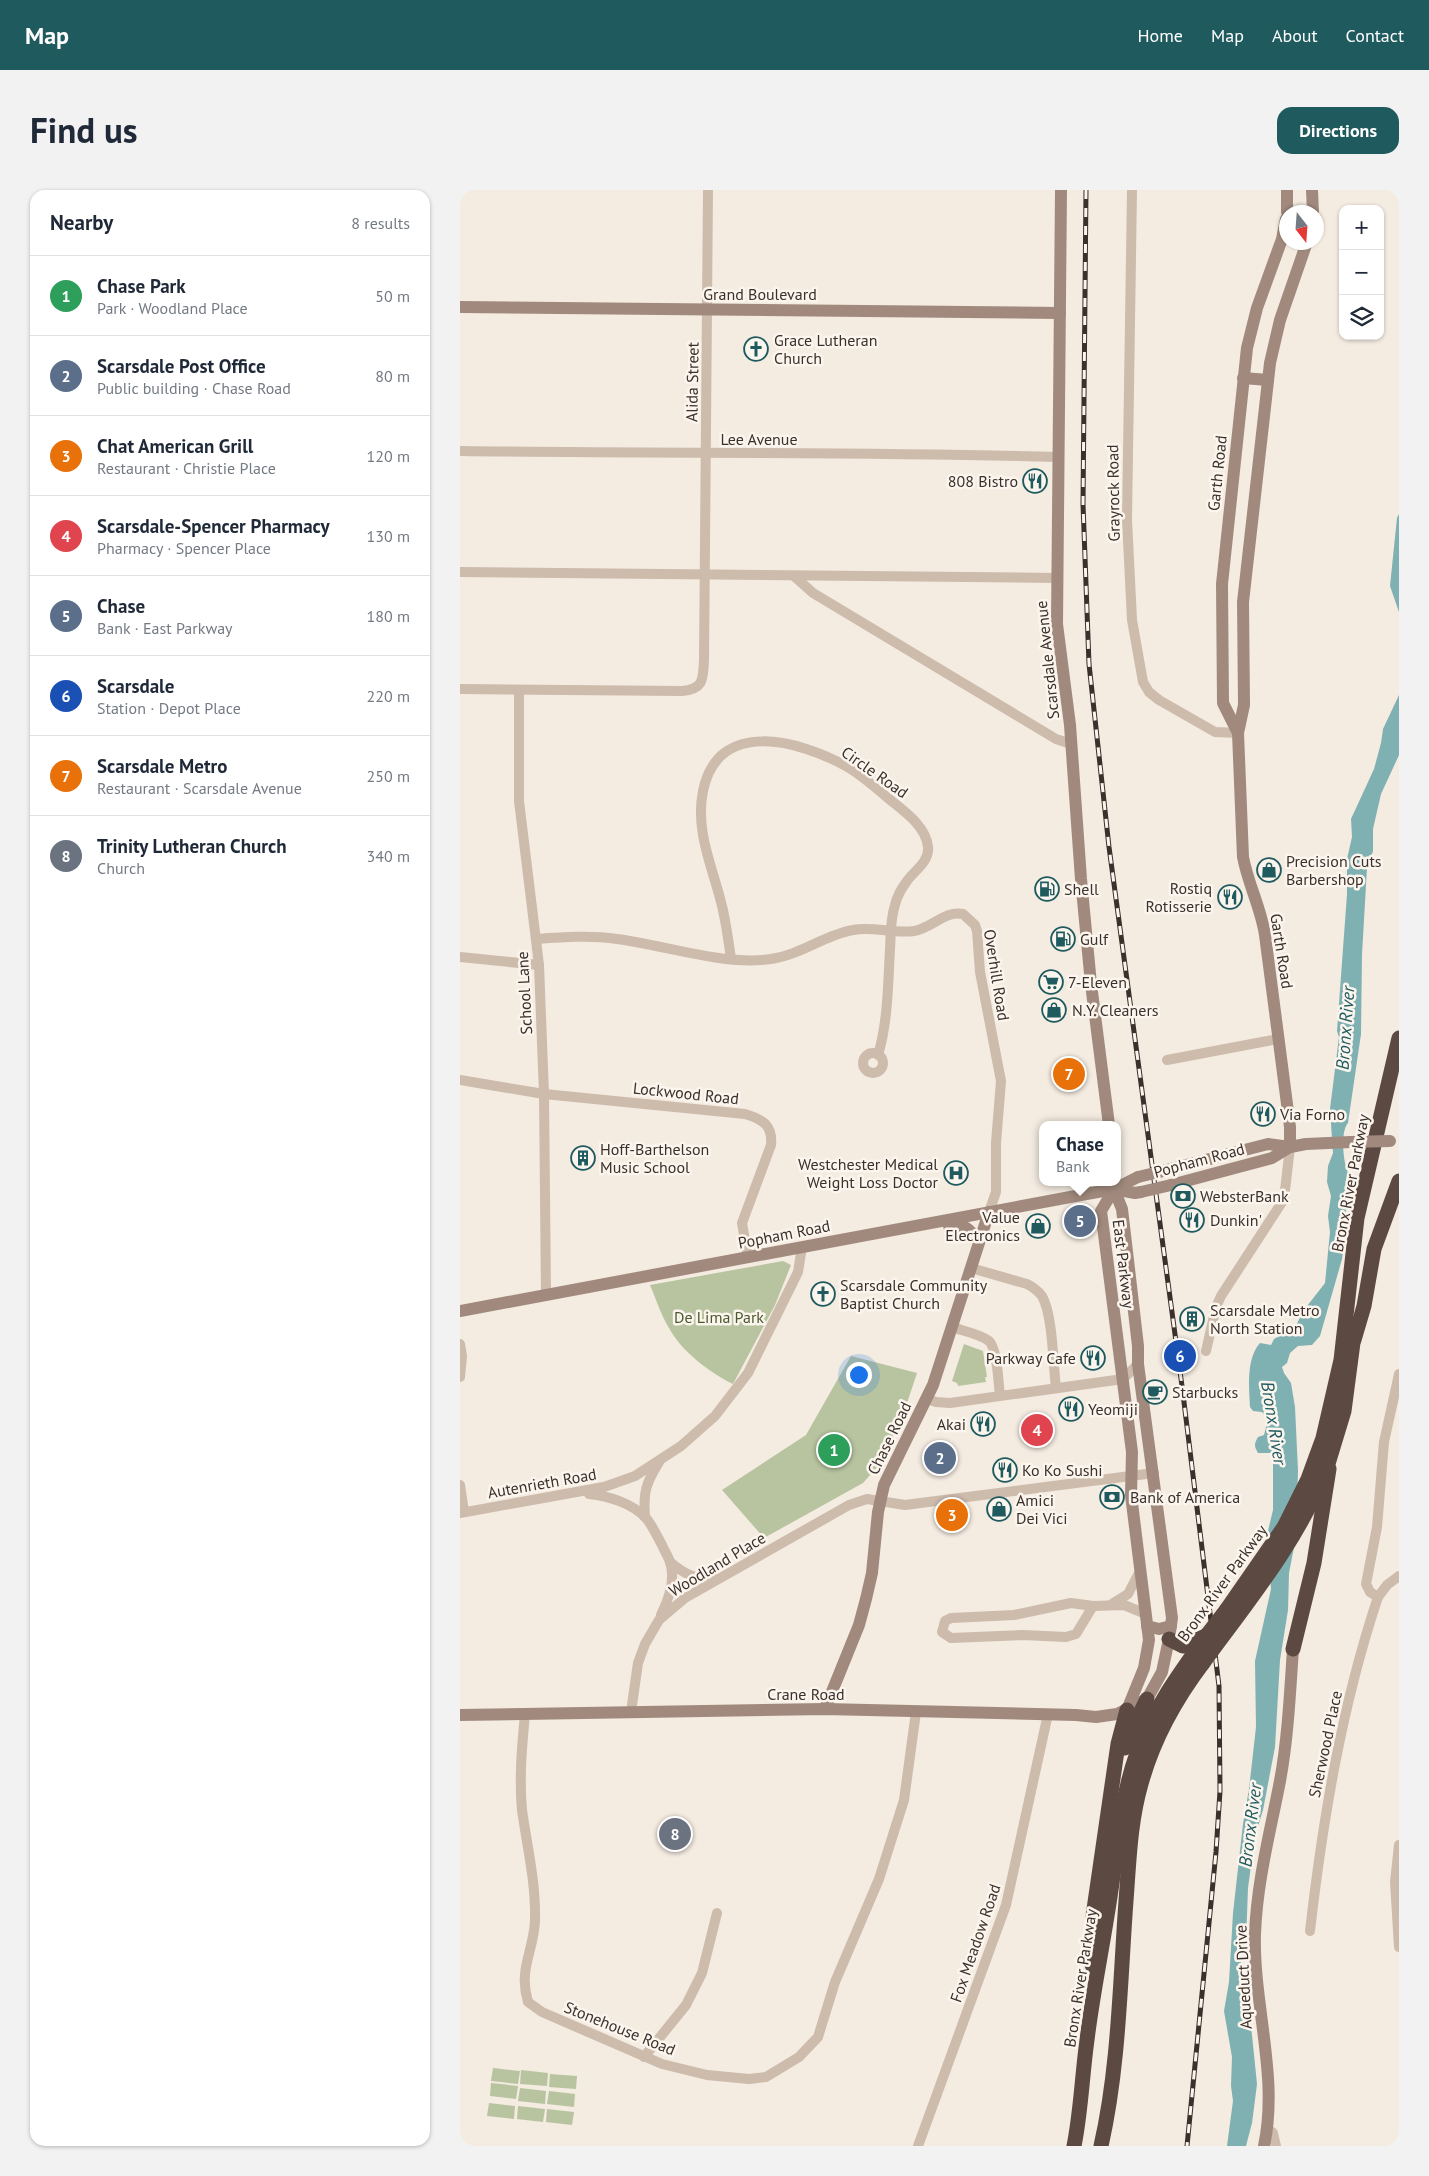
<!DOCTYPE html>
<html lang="en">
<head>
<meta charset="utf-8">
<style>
  :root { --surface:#fff; --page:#f2f2f3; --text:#1f2937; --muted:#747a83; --line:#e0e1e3; --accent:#1f5a5e }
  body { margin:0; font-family:"PT Sans",sans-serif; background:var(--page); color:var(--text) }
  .controls { position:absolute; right:15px; top:15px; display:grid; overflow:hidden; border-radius:10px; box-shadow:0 1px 4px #0004 }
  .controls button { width:45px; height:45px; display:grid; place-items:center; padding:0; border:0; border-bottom:1px solid var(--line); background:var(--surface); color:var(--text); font:25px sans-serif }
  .compass { position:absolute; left:819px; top:15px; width:45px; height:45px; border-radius:50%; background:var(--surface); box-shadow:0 1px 4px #0004; rotate:163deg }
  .you { position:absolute; left:398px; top:1184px; width:18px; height:18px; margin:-12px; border:4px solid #fff; border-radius:50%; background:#1a73e8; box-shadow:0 0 0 8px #1a73e833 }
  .badge { display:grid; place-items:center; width:32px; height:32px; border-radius:50%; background:var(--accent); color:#fff; font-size:16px; font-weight:700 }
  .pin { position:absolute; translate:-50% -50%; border:2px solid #fff; box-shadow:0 1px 5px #0006 }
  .popup { position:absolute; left:579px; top:931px; width:82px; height:65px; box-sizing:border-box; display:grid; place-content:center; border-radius:10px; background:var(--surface); filter:drop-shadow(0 1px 4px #0005); font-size:16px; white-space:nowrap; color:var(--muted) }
  .popup b { font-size:19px; color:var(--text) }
  .popup::after { content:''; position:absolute; left:50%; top:100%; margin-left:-10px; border:10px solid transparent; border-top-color:var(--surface) }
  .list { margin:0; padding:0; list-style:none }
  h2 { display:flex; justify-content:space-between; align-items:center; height:65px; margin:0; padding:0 20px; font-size:21px }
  h2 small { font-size:16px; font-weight:400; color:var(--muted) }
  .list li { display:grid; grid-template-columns:32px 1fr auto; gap:15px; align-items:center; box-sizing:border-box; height:80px; padding:0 20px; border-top:1px solid var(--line) }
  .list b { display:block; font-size:19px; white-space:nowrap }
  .list p { margin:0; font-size:16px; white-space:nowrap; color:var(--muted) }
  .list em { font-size:16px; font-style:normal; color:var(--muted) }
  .icon { flex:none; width:28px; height:28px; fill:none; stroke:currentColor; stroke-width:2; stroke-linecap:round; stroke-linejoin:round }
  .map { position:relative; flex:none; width:939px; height:1956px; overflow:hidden; border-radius:15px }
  header { display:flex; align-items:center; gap:30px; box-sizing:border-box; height:70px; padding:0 25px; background:var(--accent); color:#fff }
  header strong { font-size:24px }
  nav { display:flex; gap:28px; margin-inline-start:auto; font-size:18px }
  .intro { display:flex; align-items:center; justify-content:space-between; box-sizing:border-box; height:120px; padding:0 30px }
  h1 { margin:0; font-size:35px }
  .button { padding:12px 22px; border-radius:15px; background:var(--accent); color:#fff; font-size:18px; font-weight:700 }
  main { display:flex; gap:30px; padding:0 30px }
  aside { flex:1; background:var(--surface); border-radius:15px; box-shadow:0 1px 4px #0004 }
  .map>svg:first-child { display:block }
  .green { fill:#b8c4a0 }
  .water { fill:#7fb0b2 }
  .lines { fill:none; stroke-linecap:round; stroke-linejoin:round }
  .street { stroke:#cdbbac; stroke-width:10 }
  .secondary { stroke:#a18a7d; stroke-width:12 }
  .highway { stroke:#5c4a42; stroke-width:15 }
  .rail-casing { stroke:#3b302b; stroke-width:5 }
  .rail { stroke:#fbf5ee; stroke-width:3; stroke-dasharray:9; stroke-linecap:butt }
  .secondary-bridge { stroke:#a18a7d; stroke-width:12 }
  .highway-bridge { stroke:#5c4a42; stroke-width:15 }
  .labels { text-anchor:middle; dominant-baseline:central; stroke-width:5; stroke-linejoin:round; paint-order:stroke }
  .street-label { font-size:16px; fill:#3b302b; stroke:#fbf5ee }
  .poi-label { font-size:16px; fill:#3b302b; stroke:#fbf5ee; text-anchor:start }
  .park-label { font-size:16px; fill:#4a5a2e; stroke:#fbf5ee }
  .water-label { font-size:18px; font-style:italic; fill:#1f5a5e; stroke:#fbf5ee }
</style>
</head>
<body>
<header>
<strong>Map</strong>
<nav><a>Home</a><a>Map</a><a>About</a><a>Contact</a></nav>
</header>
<div class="intro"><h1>Find us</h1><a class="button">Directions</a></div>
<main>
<aside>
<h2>Nearby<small>8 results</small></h2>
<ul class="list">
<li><span class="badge" style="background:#2e9e5b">1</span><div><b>Chase Park</b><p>Park · Woodland Place</p></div><em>50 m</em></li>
<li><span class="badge" style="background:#5c6f8a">2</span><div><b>Scarsdale Post Office</b><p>Public building · Chase Road</p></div><em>80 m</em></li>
<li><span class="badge" style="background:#e8710a">3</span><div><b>Chat American Grill</b><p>Restaurant · Christie Place</p></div><em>120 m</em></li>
<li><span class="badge" style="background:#e0444e">4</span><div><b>Scarsdale-Spencer Pharmacy</b><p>Pharmacy · Spencer Place</p></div><em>130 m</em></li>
<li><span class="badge" style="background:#5c6f8a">5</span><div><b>Chase</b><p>Bank · East Parkway</p></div><em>180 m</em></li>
<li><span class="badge" style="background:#1a4fb4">6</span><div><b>Scarsdale</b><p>Station · Depot Place</p></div><em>220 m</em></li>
<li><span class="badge" style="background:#e8710a">7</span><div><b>Scarsdale Metro</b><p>Restaurant · Scarsdale Avenue</p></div><em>250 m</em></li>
<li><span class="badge" style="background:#6b7280">8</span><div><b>Trinity Lutheran Church</b><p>Church</p></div><em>340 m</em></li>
</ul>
</aside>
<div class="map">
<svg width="939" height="1956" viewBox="0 0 939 1956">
  <rect width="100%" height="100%" fill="#f4ebe1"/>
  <g class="green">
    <path d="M323,1071L331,1075L315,1115L273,1194C249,1182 222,1162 209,1138C201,1125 196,1109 190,1095Z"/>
    <polygon points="504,1154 523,1161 527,1187 525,1187 526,1192 498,1196 497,1193 492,1191"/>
    <polygon points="391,1166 457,1183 443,1225 418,1276 403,1293 304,1348 262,1300 346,1245"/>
    <polygon points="33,1878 60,1881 58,1894 31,1891"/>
    <polygon points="61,1880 88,1883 87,1896 60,1894"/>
    <polygon points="90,1884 117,1886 116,1899 89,1897"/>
    <polygon points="31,1893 58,1896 56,1909 30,1906"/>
    <polygon points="60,1898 86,1901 85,1914 58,1911"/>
    <polygon points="89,1901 115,1904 114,1917 87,1914"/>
    <polygon points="29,1913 55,1916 54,1929 27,1926"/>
    <polygon points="58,1916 85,1919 83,1932 57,1929"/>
    <polygon points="87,1919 114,1922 112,1935 86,1932"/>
  </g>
  <g class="water">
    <polygon points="939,324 939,422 930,396 937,328"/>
    <path d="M939,505V565L921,604L913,639V661L907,678L902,764L901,844L888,933C880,941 883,975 889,985L886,989V1040L882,1069L860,1146L852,1155L838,1156L830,1163L827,1173L822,1177L824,1183L831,1193L835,1217L838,1281L836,1347L829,1383L828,1420L820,1470L815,1557L803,1620L795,1646L788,1698L786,1751L781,1760L780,1769L788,1806L797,1894L792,1933L786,1956H767L773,1911L771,1896L772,1867L764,1821L769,1792L773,1723L783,1634L789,1599L796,1537L795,1471L811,1399L807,1345L813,1320V1263H798C794,1256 794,1254 798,1247L804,1245L808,1230L802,1222L793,1221L790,1217C789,1197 786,1169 800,1153L811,1155L814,1149L823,1144L831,1145L844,1120L865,1093L870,1042L868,1026L871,1006L867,992L868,976L873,963L870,919L879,847L877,841L887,704V669L892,647L891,629L914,579L921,553L923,539Z"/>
  </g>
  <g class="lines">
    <g class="street">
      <polyline points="672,0 667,330 672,430 683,492 689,502 699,510 755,542 778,543"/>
      <path d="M0,261C200,264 399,261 599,267"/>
      <polyline points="0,382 597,388"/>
      <polyline points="334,386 353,403 596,549 611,554"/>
      <path d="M0,499L222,501C244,499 243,489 244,470L248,0"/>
      <polyline points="59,500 59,611 79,775 84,904 86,1106"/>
      <path d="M77,749C103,747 131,745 157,749C204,755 264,776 311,769C341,765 364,745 393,740C413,736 434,744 454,741C472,738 485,720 503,724L515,735L517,741L520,782L541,891L536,953V1002L529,1022"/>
      <polyline points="0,767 79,775"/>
      <path d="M271,768C268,750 266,730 261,712C252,676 235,640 243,601C258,527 340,551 386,576C402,585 415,597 429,609C444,621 466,636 468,657C470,671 454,681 447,691C441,699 437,706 435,715C430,730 431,744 430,759C428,794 428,832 418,865"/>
      <circle cx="413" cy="873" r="10"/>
      <polyline points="707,870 818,849"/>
      <path d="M0,890L84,904L285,924C302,929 313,935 311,955L282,1033L288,1068"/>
      <path d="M511,1078L567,1094C573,1097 578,1101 582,1106C593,1125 593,1175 596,1198"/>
      <path d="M492,1137C503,1141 520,1144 529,1151C538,1160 538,1193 540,1205"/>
      <polyline points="0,1154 2,1166 0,1187"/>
      <polyline points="746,1161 756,1117 761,1106 824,1009 830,957"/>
      <polyline points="467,1209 476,1212 490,1213 663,1189 678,1174"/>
      <polyline points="0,1295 4,1322"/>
      <path d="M129,1304C148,1306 172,1313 186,1328C192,1335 197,1346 202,1355C204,1360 208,1366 210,1372C216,1390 209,1409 201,1425"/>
      <polyline points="0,1323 144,1297 175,1286 221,1256 255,1226 288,1183 338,1082 342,1057"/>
      <path d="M185,1327C183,1302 186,1293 199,1272"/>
      <path d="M210,1372C225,1385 236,1389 255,1389"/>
      <polyline points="918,1407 910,1402 906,1394 917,1337 924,1252 939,1184"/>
      <polygon points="611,1413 633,1416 616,1444 606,1447 563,1445 491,1448 482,1442 485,1431 491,1428 554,1425"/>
      <polyline points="652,1414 668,1404 680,1381"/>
      <polyline points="633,1416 664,1415 686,1424"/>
      <polyline points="171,1522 178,1473 185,1454 199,1430 225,1408 389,1315 407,1309 445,1315 694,1283"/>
      <path d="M65,1524C62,1556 59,1588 62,1620C67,1656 76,1693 75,1730C74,1761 58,1779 68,1812L82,1822L202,1874L247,1885L289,1889L306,1887L339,1867L358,1847L375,1792L419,1689L444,1610L456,1522"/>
      <polyline points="939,1655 935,1692 939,1757"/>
      <path d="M850,1741C863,1628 882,1515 918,1407L927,1395L939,1386"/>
      <polyline points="184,1867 226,1815 242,1783 257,1723"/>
      <polyline points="806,1937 813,1943 816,1956"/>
      <polyline points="458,1956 546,1715 588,1524"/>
    </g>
    <g class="secondary">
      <polyline points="601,0 597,434 610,535 621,689 631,794 649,935"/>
      <polyline points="852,0 853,22"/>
      <polyline points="827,22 827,0"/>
      <polyline points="0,117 600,123"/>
      <polyline points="783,188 808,190"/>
      <polyline points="778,543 763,513 762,394 787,158 797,118 822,49 826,29"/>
      <path d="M830,957V937L805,745C801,718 788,694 783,667L778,543L784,515L783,412L810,173L820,130L847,52"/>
      <polyline points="699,982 808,954 830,957"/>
      <polyline points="654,993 654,999 641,1021 672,1262 671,1305 689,1450 684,1478 667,1520"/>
      <polyline points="711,995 812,968 830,957 846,954 891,952"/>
      <polyline points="654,999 675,1003 681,1002"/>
      <path d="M489,1036C507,1035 509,1038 519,1052"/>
      <polyline points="0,1121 621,1005 654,999 678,987"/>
      <polyline points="687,1436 699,1439 711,1436"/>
      <polyline points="365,1519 399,1435 406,1409 412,1383 418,1322 424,1295 473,1195 529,1022"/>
      <polyline points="0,1525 365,1519 616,1525 636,1527 657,1524 687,1509 702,1482 709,1449 712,1428 678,1174 678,1156 662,1019 654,999"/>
      <path d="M804,1956C819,1887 793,1814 795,1744C797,1691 810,1643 820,1591C828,1548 830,1502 833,1459"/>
    </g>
    <g class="highway">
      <polyline points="894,1150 904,1116 914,1059 939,991"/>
      <polyline points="867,1277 884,1221 894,1145"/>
      <polyline points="767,1419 824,1337 848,1289 863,1248 881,1170 897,1028 939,848"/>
      <polyline points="709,1449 723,1456 746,1446"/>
      <polyline points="833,1459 854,1373 869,1279"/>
      <polyline points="665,1558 672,1540 687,1509"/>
      <polyline points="632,1775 633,1726 658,1554 667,1520"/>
      <path d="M614,1956C621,1921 622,1886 627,1850C633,1800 644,1750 651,1700C658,1654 661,1607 677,1563C693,1519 720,1483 747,1445"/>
      <path d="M641,1956C659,1877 660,1792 666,1711C669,1672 670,1632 681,1594C693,1550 715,1510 743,1473"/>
    </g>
    <g class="rail-casing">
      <polyline id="rail" points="626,0 623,314 629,474 649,657 722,1196 759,1496 760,1601 756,1662 727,1956"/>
    </g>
    <use href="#rail" class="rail"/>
    <g class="secondary-bridge">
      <polyline points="891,952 930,951"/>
      <polyline points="678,987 699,982"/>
      <polyline points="681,1002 711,995"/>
    </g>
    <g class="highway-bridge">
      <polyline points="747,1445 767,1419"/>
      <path d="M743,1473C789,1410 839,1350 867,1277"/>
    </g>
  </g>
  <defs>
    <g id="church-ring" transform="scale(1.25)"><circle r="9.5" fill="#fbf5ee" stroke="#1f5a5e" stroke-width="1.5"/><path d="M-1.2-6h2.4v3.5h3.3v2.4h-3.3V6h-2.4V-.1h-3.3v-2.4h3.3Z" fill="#1f5a5e"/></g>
    <g id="restaurant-ring" transform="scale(1.25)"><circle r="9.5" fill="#fbf5ee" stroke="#1f5a5e" stroke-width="1.5"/><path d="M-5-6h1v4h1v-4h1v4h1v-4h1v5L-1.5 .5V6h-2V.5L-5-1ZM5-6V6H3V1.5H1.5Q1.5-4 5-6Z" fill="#1f5a5e"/></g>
    <g id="shop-ring" transform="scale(1.25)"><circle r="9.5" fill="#fbf5ee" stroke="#1f5a5e" stroke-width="1.5"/><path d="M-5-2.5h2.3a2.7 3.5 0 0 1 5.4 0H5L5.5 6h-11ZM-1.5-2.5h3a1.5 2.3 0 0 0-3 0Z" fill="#1f5a5e"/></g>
    <g id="fuel-ring" transform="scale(1.25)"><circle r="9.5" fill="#fbf5ee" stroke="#1f5a5e" stroke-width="1.5"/><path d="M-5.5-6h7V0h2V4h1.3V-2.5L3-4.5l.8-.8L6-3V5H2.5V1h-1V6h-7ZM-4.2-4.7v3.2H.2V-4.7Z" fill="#1f5a5e"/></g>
    <g id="supermarket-ring" transform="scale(1.25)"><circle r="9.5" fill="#fbf5ee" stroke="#1f5a5e" stroke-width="1.5"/><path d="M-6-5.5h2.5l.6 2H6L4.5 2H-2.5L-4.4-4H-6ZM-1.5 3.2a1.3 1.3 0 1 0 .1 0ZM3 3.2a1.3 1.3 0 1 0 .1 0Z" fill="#1f5a5e"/></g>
    <g id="building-ring" transform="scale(1.25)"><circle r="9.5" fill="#fbf5ee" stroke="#1f5a5e" stroke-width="1.5"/><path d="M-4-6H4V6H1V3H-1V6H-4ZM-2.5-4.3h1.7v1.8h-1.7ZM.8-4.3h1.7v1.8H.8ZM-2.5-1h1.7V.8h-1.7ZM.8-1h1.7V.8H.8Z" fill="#1f5a5e"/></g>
    <g id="hospital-ring" transform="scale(1.25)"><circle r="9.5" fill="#fbf5ee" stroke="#1f5a5e" stroke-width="1.5"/><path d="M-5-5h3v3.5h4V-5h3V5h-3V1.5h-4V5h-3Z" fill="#1f5a5e"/></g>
    <g id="bank-ring" transform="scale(1.25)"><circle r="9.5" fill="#fbf5ee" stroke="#1f5a5e" stroke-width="1.5"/><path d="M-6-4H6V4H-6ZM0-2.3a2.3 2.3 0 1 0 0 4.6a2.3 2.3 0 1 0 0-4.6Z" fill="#1f5a5e"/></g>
    <g id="cafe-ring" transform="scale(1.25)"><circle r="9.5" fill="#fbf5ee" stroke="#1f5a5e" stroke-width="1.5"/><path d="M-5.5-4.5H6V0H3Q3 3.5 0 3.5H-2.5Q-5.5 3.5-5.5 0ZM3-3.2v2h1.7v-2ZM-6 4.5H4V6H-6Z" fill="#1f5a5e"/></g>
  </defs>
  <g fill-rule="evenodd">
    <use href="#church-ring" x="296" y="159"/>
    <use href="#restaurant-ring" x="575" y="291"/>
    <use href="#shop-ring" x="809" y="680"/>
    <use href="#fuel-ring" x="587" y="699"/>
    <use href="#restaurant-ring" x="770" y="707"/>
    <use href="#fuel-ring" x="603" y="749"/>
    <use href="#supermarket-ring" x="591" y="792"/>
    <use href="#shop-ring" x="594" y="820"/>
    <use href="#restaurant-ring" x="803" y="924"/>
    <use href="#building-ring" x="123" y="968"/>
    <use href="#hospital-ring" x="496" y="983"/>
    <use href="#bank-ring" x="723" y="1006"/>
    <use href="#restaurant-ring" x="732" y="1030"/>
    <use href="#shop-ring" x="578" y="1036"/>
    <use href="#church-ring" x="363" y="1104"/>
    <use href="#building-ring" x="732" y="1129"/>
    <use href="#restaurant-ring" x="633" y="1168"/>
    <use href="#cafe-ring" x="695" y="1202"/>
    <use href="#restaurant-ring" x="611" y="1219"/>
    <use href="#restaurant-ring" x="523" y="1234"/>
    <use href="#restaurant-ring" x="545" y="1280"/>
    <use href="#bank-ring" x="652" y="1307"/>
    <use href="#shop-ring" x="539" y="1319"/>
  </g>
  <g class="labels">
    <g class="street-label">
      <text x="300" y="104">Grand Boulevard</text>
      <text transform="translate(232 192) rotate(-89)">Alida Street</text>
      <text x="299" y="249">Lee Avenue</text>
      <text transform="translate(757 283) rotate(-84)">Garth Road</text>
      <text transform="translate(653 303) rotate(-91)">Grayrock Road</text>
      <text transform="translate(587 470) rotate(-96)">Scarsdale Avenue</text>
      <text transform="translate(415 582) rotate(35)">Circle Road</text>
      <text transform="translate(822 761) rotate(81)">Garth Road</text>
      <text transform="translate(537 785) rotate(81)">Overhill Road</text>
      <text transform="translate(64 803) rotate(-93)">School Lane</text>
      <text transform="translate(226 903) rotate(6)">Lockwood Road</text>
      <text transform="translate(739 970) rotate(-15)">Popham Road</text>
      <text transform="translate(890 993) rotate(-79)">Bronx River Parkway</text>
      <text transform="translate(324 1044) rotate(-11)">Popham Road</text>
      <text transform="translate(664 1074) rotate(83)">East Parkway</text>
      <text transform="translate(429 1248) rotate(-64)">Chase Road</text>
      <text transform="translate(82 1293) rotate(-10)">Autenrieth Road</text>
      <text transform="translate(257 1374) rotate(-31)">Woodland Place</text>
      <text transform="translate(762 1393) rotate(-54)">Bronx River Parkway</text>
      <text x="346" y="1504">Crane Road</text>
      <text transform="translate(865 1554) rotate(-78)">Sherwood Place</text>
      <text transform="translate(515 1753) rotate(-71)">Fox Meadow Road</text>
      <text transform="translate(783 1787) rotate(-93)">Aqueduct Drive</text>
      <text transform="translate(620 1788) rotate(-81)">Bronx River Parkway</text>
      <text transform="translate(160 1838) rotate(22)">Stonehouse Road</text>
    </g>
    <g class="poi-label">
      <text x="314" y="150">Grace Lutheran<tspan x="314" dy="18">Church</tspan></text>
      <text x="558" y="291" text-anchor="end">808 Bistro</text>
      <text x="826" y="671">Precision Cuts<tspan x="826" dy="18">Barbershop</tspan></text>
      <text x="752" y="698" text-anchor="end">Rostiq<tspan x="752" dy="18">Rotisserie</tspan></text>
      <text x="604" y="699">Shell</text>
      <text x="620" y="749">Gulf</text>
      <text x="608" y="792">7-Eleven</text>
      <text x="612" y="820">N.Y. Cleaners</text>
      <text x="820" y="924">Via Forno</text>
      <text x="140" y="959">Hoff-Barthelson<tspan x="140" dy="18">Music School</tspan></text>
      <text x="478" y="974" text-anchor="end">Westchester Medical<tspan x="478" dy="18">Weight Loss Doctor</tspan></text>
      <text x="740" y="1006">WebsterBank</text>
      <text x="560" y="1027" text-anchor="end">Value<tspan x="560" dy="18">Electronics</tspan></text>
      <text x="750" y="1030">Dunkin'</text>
      <text x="380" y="1095">Scarsdale Community<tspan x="380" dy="18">Baptist Church</tspan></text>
      <text x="750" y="1120">Scarsdale Metro<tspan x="750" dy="18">North Station</tspan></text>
      <text x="616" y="1168" text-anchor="end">Parkway Cafe</text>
      <text x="712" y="1202">Starbucks</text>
      <text x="628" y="1219">Yeomiji</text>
      <text x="506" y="1234" text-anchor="end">Akai</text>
      <text x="562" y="1280">Ko Ko Sushi</text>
      <text x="670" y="1307">Bank of America</text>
      <text x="556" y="1310">Amici<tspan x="556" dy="18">Dei Vici</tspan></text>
    </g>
    <g class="park-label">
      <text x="259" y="1127">De Lima Park</text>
    </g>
    <g class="water-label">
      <text transform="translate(885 838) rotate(-86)">Bronx River</text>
      <text transform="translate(814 1233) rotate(81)">Bronx River</text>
      <text transform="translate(790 1635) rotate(-83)">Bronx River</text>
    </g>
  </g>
</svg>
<div class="controls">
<button>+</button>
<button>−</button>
<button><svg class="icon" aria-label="layers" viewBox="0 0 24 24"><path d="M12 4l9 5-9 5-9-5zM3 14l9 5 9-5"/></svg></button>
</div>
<svg class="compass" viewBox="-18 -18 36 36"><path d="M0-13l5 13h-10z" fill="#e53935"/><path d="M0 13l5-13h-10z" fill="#747a83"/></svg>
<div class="you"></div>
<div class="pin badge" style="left:374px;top:1260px;background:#2e9e5b">1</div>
<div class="pin badge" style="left:480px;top:1268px;background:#5c6f8a">2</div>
<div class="pin badge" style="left:492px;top:1325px;background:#e8710a">3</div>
<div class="pin badge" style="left:577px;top:1240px;background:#e0444e">4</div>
<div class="pin badge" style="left:620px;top:1031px;background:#5c6f8a">5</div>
<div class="popup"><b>Chase</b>Bank</div>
<div class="pin badge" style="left:720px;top:1166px;background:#1a4fb4">6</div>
<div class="pin badge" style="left:609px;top:884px;background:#e8710a">7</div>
<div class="pin badge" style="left:215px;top:1644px;background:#6b7280">8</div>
</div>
</main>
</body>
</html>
